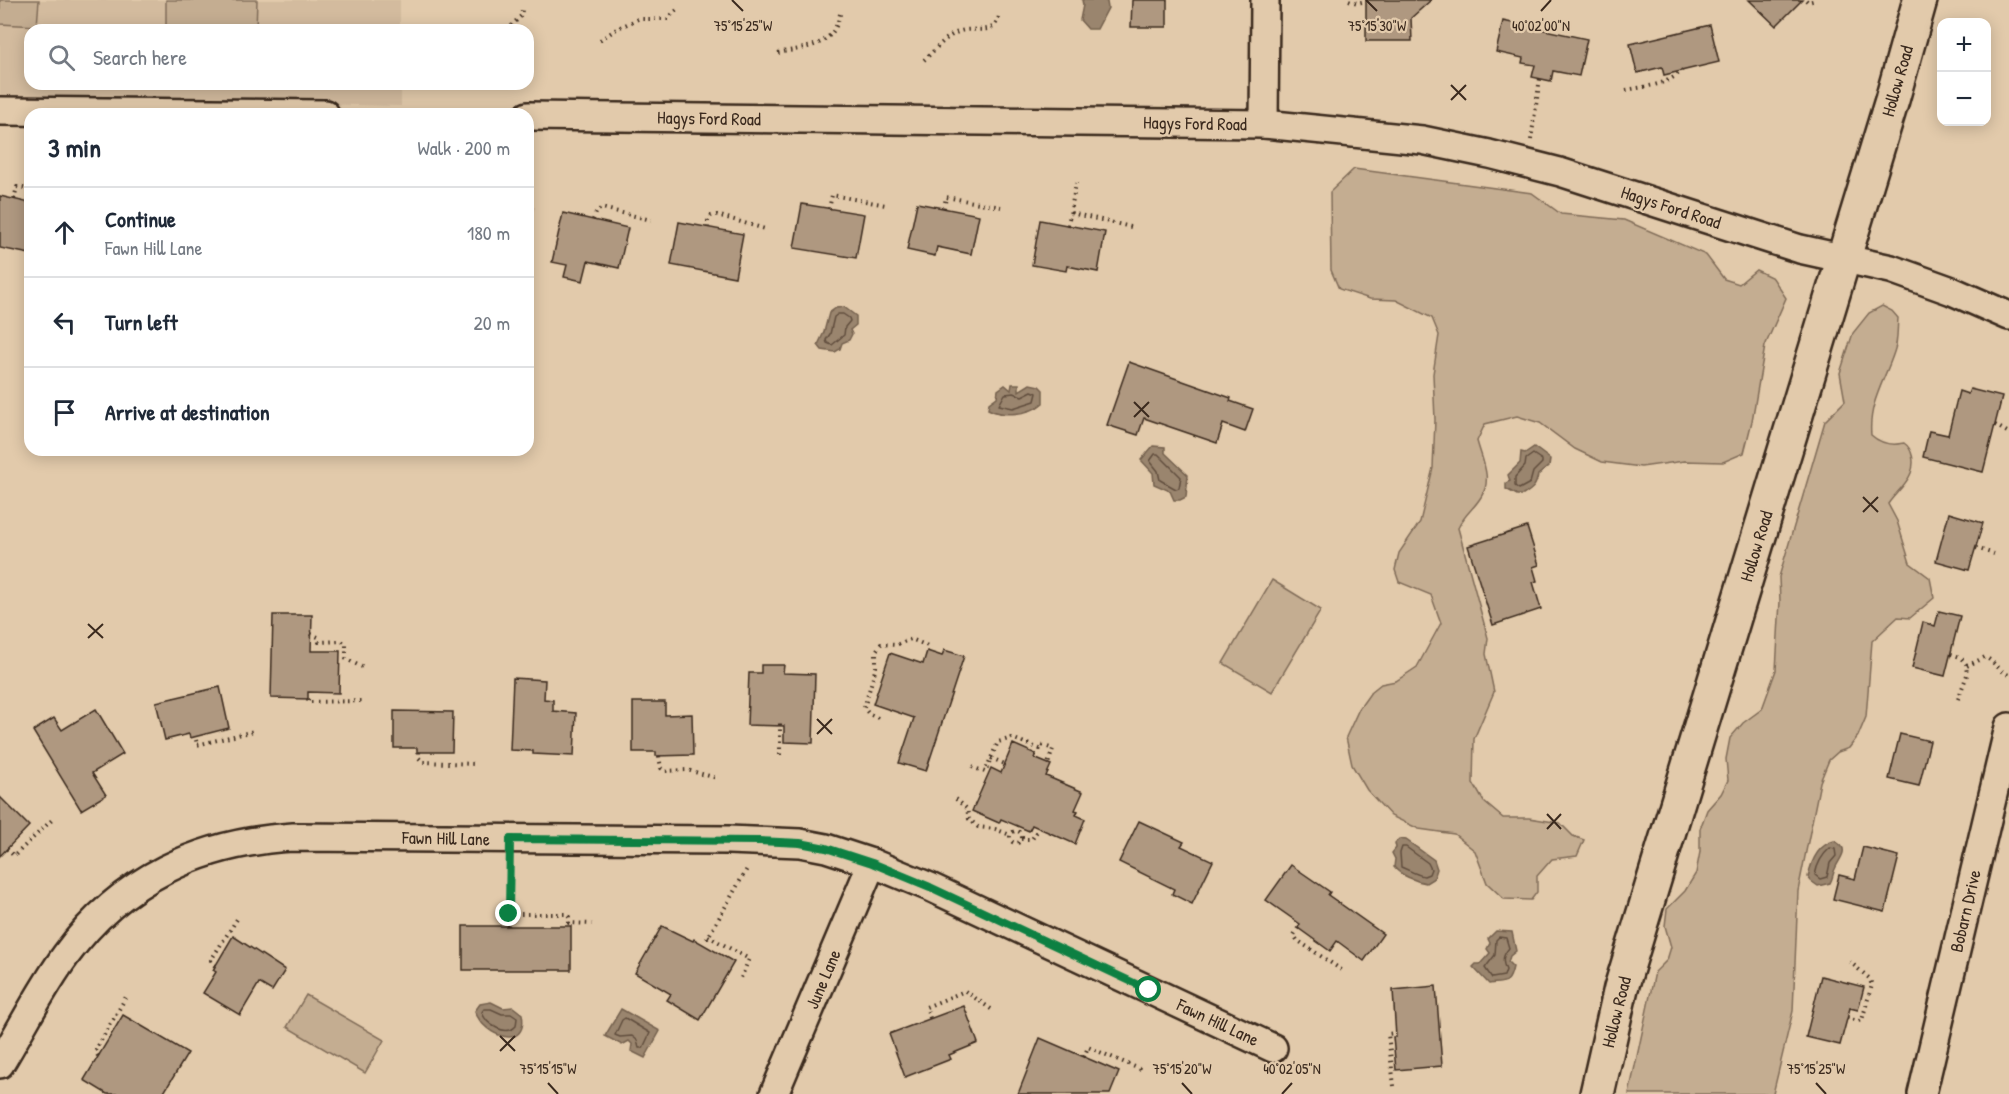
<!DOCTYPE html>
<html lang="en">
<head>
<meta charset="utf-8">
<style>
  :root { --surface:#fff; --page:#f6f6f7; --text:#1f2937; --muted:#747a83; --line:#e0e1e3 }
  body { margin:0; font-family:"Patrick Hand",sans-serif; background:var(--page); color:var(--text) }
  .controls { position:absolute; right:18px; top:18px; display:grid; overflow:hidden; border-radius:12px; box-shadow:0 3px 15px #0003 }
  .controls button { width:54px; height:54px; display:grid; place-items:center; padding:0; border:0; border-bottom:2px solid var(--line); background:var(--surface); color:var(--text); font:30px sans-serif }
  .stop { position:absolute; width:18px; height:18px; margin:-14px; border:4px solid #0b8043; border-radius:50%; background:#fff }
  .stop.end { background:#0b8043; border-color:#fff; box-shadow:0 2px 6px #0008 }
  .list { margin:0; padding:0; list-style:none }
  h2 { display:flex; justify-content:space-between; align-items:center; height:78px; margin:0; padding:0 24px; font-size:26px }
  h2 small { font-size:20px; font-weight:400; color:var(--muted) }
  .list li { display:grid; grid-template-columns:39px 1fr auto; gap:18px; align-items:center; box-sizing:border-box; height:90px; padding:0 24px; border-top:2px solid var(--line) }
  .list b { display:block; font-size:22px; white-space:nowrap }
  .list p { margin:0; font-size:20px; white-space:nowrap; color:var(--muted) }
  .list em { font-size:20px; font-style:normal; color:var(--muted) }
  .icon { flex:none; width:33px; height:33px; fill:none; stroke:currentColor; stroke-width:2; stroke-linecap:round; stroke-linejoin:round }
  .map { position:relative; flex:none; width:2009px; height:1094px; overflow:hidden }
  .search { position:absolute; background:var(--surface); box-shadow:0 3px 15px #0003; left:24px; top:24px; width:510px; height:66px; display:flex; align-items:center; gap:15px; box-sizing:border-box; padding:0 21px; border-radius:18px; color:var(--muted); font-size:22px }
  .panel { position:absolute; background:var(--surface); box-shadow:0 3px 15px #0003; left:24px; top:108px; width:510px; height:348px; border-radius:18px }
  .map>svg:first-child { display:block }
  .built { fill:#d3bb9e }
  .green { fill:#c4ad91; stroke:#806c58; stroke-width:1.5 }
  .water { fill:#9a856e; stroke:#74614e; stroke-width:1.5 }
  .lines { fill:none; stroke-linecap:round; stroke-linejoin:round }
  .shore { stroke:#614e3e; stroke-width:1.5 }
  .building { fill:#af9880; stroke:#3b2a1e; stroke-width:1.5 }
  .minor-casing { stroke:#3b2a1e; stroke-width:32 }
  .major-casing { stroke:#3b2a1e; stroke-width:38 }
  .path { stroke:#3b2a1e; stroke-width:4; stroke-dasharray:1.5 4.5; stroke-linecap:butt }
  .minor { stroke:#e2caab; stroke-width:27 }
  .major { stroke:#e2caab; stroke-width:33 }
  .route { stroke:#0b8043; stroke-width:8 }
  .ticks { fill:none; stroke:#3b2a1e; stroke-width:2 }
  .labels { text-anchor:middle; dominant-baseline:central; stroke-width:4.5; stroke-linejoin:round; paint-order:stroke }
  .street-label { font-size:18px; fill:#3b2a1e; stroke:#e2caab }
  .ticks-label { font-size:15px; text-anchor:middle; fill:#3b2a1e; stroke:#e2caab; stroke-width:4.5; stroke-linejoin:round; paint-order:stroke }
</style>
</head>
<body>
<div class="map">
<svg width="2009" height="1094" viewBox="0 0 2009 1094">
  <rect width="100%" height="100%" fill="#e2caab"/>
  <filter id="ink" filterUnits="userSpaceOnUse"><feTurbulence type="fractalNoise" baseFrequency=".0167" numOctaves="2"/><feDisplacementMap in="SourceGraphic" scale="12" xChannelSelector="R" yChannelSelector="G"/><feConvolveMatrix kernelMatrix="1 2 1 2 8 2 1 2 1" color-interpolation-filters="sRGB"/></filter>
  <g filter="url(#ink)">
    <polygon class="built" points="0,0 400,0 400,30 30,30 30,84 401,84 401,106 0,97"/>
    <g class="green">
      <polygon points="0,0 39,0 37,26 0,24"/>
      <polygon points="166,0 257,0 256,30 166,30"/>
      <path d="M1354,169L1532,193L1561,214L1624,220L1706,255L1724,279L1739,284L1756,270L1773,278L1786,298L1765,346L1752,421L1744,453L1723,462L1684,461L1641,467L1602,462L1575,449L1540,423L1517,416L1485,424L1477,441C1482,460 1493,479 1481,497C1473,510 1466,512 1458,528L1488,638L1486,654L1494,692L1474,739L1473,783L1484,802L1503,818H1529L1560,823L1573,836L1584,840L1577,856L1552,859L1537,876V892L1531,900L1504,899L1487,883L1475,851L1454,834L1419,829L1391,816L1367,790L1352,765L1346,737L1359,709L1371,692L1381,684L1396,681L1417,667L1441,623L1431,595L1399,582L1395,570L1399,553L1420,522L1433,468L1435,420L1433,374L1439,335L1432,318L1396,300L1370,299L1339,289L1331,270L1330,192Z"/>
      <path d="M1882,306L1892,311L1898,318C1897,329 1898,342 1894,352C1885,380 1868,404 1871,435C1881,444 1891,446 1904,443C1913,449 1915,463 1911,473C1907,484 1894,495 1888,504L1897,521L1910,563L1930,578L1934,598L1910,618L1898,617L1872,641L1866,717L1858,736L1849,748L1838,752L1829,760L1820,782L1798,891L1793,1011L1773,1094H1629L1655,972L1667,960L1671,947L1665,926L1667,909L1685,891L1696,873L1700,852V829L1707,810L1721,794L1728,780L1726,759L1730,738L1743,723L1762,709L1776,670L1780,601L1779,577L1825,421L1845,401L1840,373L1853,333L1869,313Z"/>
      <polygon points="1272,580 1321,610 1272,692 1223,663"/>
      <polygon points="306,995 384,1040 365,1073 287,1027"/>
    </g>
    <g class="water">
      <polygon points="1082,0 1104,0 1107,2 1108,8 1097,29 1088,29 1080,20 1083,5"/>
      <polygon points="844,307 856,316 856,325 850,330 852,334 849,340 842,343 840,349 835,352 822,350 818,345 824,332 829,313 836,308"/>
      <path d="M1012,384H1019V391L1030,384L1039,386L1043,390V403C1030,415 1003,417 988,409L989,403L997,397L998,390L1005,385L1011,390Z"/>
      <polygon points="1153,446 1165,447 1165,453 1188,475 1186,497 1180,500 1174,500 1170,491 1154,484 1153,473 1141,460"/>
      <path d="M1534,447L1550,459L1549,466L1538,475C1536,486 1533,489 1523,495H1517L1506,489V483L1510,481L1508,475L1520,463L1521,452L1525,453Z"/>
      <path d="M1399,839L1406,840L1434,860L1437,869L1434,878L1426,883C1415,881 1400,875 1394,867L1395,859L1392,853L1396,848L1395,843Z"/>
      <path d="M1834,841C1852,849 1839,858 1835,869C1833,873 1833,878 1830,883L1818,886L1811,881L1808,877C1811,862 1818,845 1834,841Z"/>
      <path d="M1496,931L1512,932L1516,951L1510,956L1508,962L1513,967C1509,985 1506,982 1489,984L1473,967L1476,964H1480L1490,953L1487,949L1490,943L1488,939Z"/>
      <path d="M491,1002L503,1008L513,1007L522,1014C529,1051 484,1038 475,1011L480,1004Z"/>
      <polygon points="621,1009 660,1031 645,1058 631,1051 632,1044 629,1041 622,1045 605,1036"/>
    </g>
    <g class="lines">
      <g class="shore">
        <polygon points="838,314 843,314 849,318 850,321 845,327 844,335 832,345 827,343 826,340 830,334 834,317"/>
        <polygon points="1032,391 1037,393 1035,401 1013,408 999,405 1005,394 1014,393 1022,396"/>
        <polygon points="1155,454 1158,454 1181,477 1179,488 1176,489 1160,480 1158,471 1150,461"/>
        <polygon points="1533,454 1542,460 1542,463 1533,472 1530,483 1519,489 1515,486 1515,477 1525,466 1526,459"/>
        <path d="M1402,847H1406L1428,863L1431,869L1429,874L1424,876C1416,875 1409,870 1401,867L1400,853Z"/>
        <path d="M1830,848L1835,849L1836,856L1830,863L1827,877L1820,879L1815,875C1817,864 1822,855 1830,848Z"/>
        <path d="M1499,937L1506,938L1509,948C1502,956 1502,961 1506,970L1504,976L1492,978L1485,968L1495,955L1496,940Z"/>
        <path d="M484,1009H491L502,1014H511L517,1018L516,1026C506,1037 486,1025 482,1012Z"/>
        <polygon points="625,1018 650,1033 643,1048 639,1048 637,1040 632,1036 620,1037 615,1035 622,1020"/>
      </g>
    </g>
    <g class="building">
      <polygon points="1132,0 1167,0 1167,27 1131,27"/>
      <polygon points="1366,0 1431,0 1411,18 1412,41 1366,41"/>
      <polygon points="1749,0 1802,0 1776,26"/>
      <polygon points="1503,21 1587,39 1579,76 1553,71 1551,81 1532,77 1535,65 1522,63 1523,58 1496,52"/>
      <polygon points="1710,25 1719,62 1664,75 1662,67 1637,73 1630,44"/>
      <polygon points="0,196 30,203 30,254 0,248"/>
      <polygon points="917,203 979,215 971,254 937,247 935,256 907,250"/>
      <polygon points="802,204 864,214 856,258 794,248"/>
      <polygon points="563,213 628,228 619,268 588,261 583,281 564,277 567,265 552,262"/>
      <polygon points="1040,220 1105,232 1098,272 1067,266 1066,271 1032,265"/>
      <polygon points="679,222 743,234 735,277 671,265"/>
      <polygon points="1129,362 1231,398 1230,401 1253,409 1245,432 1223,424 1217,443 1144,418 1138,435 1107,425"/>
      <polygon points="1970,389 2002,397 1983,472 1923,457 1929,431 1948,435 1959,391 1968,394"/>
      <polygon points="1949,513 1983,523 1969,570 1936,561"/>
      <polygon points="1527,527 1539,565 1533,567 1537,581 1533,582 1541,609 1493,625 1468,546"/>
      <polygon points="1939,611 1960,616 1945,676 1912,668 1923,622 1935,626"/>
      <polygon points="273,615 312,615 311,651 340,651 339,693 308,692 308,699 271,698"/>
      <polygon points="944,650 964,656 926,771 899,763 914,718 873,704 890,653 923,664 927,651 942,656"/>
      <polygon points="761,665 784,665 783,673 815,674 813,743 784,742 784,726 747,725 749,673 761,673"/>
      <polygon points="513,678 545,680 544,699 553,700 553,711 576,713 574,756 533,754 533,751 510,750"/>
      <polygon points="220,687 229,728 190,738 189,734 165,740 156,702"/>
      <polygon points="633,702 665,702 665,715 692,714 693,755 656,756 656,752 633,752"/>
      <polygon points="96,709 123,754 92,773 106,795 81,810 33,731 54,718 62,730"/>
      <polygon points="394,711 453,712 452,752 417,752 417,748 394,748"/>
      <polygon points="1900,734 1930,741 1919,786 1889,779"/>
      <polygon points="1013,744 1036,754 1034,758 1051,765 1046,776 1083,792 1075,810 1078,811 1076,815 1085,819 1075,844 1032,825 1029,831 1001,819 999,823 972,811 991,768 1001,773"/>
      <polygon points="0,797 29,826 0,856"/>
      <polygon points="1139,821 1184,842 1181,846 1213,861 1192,904 1172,894 1174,889 1119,862"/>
      <polygon points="1863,847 1899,856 1885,912 1833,899 1839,875 1855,879"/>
      <polygon points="1291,865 1330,892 1328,895 1383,934 1364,961 1337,941 1330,951 1298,928 1300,924 1266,900"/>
      <rect x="463" y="926" width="108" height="44"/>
      <polygon points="662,926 693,941 694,939 734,962 700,1020 667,1000 671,994 635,973"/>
      <polygon points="233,936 285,970 272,991 259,983 240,1015 203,993 216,972 213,970"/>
      <polygon points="1821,976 1864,987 1858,1010 1850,1008 1840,1045 1806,1037"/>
      <polygon points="1436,986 1442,1066 1396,1070 1393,1037 1396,1037 1393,990"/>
      <polygon points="964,1006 978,1043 949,1055 951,1059 905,1077 889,1034"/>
      <polygon points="123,1015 188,1053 163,1094 107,1094 84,1080"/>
      <polygon points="1040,1038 1119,1072 1110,1094 1018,1094"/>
    </g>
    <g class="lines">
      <g class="minor-casing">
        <g id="minor">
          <polyline points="0,111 325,114"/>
          <polyline points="528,116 1264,124 1422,140 1489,154 1560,172 1800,249 1891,269 1952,291 2009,316"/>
          <polyline points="1264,124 1265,0"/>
          <path d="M0,1064C22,1028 41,989 66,955C121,879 201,842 293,837L728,840L800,843L826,848L872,863L930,887L1273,1048"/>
          <polyline points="774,1094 872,863"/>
          <polyline points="1922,1094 2009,727"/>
        </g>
      </g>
      <g class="major-casing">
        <polyline id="major" points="1597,1094 1621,988 1892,100 1920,0"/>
      </g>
      <g class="path">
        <polyline points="1349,0 1357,3 1366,1"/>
        <polyline points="1806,0 1808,2 1816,0"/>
        <polyline points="507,30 521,16 522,10"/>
        <polyline points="600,40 618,28 638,19 667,19 677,10"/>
        <path d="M778,53C806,47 833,48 840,14"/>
        <path d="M924,60C934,51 945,37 958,32C973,25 994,38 999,16"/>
        <path d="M1626,90C1646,86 1667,86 1682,70"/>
        <polyline points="1531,140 1540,78"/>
        <polyline points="14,199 17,187 30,189"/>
        <polyline points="528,208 534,209"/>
        <polyline points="944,208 946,197 1001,207"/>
        <polyline points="829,209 832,195 886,205"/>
        <polyline points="1071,213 1131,227"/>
        <polyline points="593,220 597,211 602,208 651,220"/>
        <polyline points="1068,225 1076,183"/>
        <polyline points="708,228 708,221 711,216 717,215 765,229"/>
        <polyline points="1995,425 2009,433"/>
        <polyline points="1976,548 1994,554"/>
        <polyline points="311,634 318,637 319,642 342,641 346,645 346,659 362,667"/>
        <polyline points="1951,654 1960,657 1966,664 1967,675 1957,702"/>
        <path d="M1967,666L1985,657C1995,662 1999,671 2009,675"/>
        <polyline points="308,699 308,702 362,701"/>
        <polyline points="878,718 869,714 864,708 876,667 876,651 881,644 896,645 911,639 928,646"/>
        <polyline points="196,740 197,745 254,731"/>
        <polyline points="419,752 419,758 423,762 476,764"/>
        <polyline points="780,755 780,719"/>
        <polyline points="659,756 661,768 665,771 687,770 717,778"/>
        <polyline points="991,758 1005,764"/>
        <polyline points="972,767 985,772 998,742 1012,738 1040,749 1042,745 1053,749 1048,764"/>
        <polyline points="956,799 967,809 969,819 978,827 995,829 1010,835"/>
        <circle cx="1016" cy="837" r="6"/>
        <polyline points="1021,839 1032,839 1039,828"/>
        <polyline points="7,849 14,856 53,819"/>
        <polyline points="509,914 566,914 569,917 569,923 592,924"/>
        <polyline points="508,926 510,864"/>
        <polyline points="1298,928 1294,935 1297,940 1343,971"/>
        <polyline points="708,936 749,959 741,978"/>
        <polyline points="707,939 748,867"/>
        <polyline points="215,966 212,963 211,960 239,916"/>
        <polyline points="930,1018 926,1007 965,991 991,1009"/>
        <polyline points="1847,1018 1858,1021 1862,1020 1872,985 1869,978 1850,962"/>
        <polyline points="98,1056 95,1051 126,997"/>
        <polyline points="1084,1057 1088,1047 1142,1070"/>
        <polyline points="1394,1086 1388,1034 1396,1033"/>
      </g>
      <use href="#minor" class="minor"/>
      <use href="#major" class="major"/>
    </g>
  </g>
  <g class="lines" filter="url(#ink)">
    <polyline class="route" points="509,914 510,839 759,841 800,843 826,848 872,863 930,887 1149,990"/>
  </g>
  <path class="ticks" d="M732,0L743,11M1366,0L1377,11M1541,11L1551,0M1451,85L1466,100M1451,100L1466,85M1134,402L1149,417M1134,417L1149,402M1863,497L1878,512M1863,512L1878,497M88,624L103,638M88,638L103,624M817,719L832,734M817,734L832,719M1547,814L1561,829M1547,829L1561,814M500,1036L515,1051M500,1051L515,1036M548,1083L558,1094M1182,1083L1192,1094M1816,1083L1826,1094M1282,1094L1292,1083"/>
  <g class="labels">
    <g class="street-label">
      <text transform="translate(1897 81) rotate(-74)">Hollow Road</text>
      <text transform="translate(709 118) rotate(1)">Hagys Ford Road</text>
      <text transform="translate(1195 123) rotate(1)">Hagys Ford Road</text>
      <text transform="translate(1671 207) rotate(18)">Hagys Ford Road</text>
      <text transform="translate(1756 546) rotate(-73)">Hollow Road</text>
      <text transform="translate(446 838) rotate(1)">Fawn Hill Lane</text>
      <text transform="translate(1965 911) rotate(-77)">Bobarn Drive</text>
      <text transform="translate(823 979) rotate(-67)">June Lane</text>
      <text transform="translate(1616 1012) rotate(-76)">Hollow Road</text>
      <text transform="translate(1218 1022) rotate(25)">Fawn Hill Lane</text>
    </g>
  </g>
  <g class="ticks-label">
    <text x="743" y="31">75°15'25"W</text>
    <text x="1377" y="31">75°15'30"W</text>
    <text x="1541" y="31">40°02'00"N</text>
    <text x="1292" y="1074">40°02'05"N</text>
    <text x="548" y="1074">75°15'15"W</text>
    <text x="1182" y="1074">75°15'20"W</text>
    <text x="1816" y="1074">75°15'25"W</text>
  </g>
</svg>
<div class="controls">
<button>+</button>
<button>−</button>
</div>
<div class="stop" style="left:1149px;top:990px"></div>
<div class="stop end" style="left:509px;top:914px"></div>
<div class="search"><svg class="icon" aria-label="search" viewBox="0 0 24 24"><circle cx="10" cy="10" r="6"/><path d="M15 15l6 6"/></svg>Search here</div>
<section class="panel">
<h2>3 min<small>Walk · 200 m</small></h2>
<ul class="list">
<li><svg class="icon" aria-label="ahead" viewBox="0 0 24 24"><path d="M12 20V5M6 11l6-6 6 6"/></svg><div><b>Continue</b><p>Fawn Hill Lane</p></div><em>180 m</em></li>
<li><svg class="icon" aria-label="left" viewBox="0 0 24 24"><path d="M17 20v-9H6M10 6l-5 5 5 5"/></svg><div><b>Turn left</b></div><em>20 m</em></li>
<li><svg class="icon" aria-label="arrive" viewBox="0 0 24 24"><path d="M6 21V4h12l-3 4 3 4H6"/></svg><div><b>Arrive at destination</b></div></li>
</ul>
</section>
</div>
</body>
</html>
